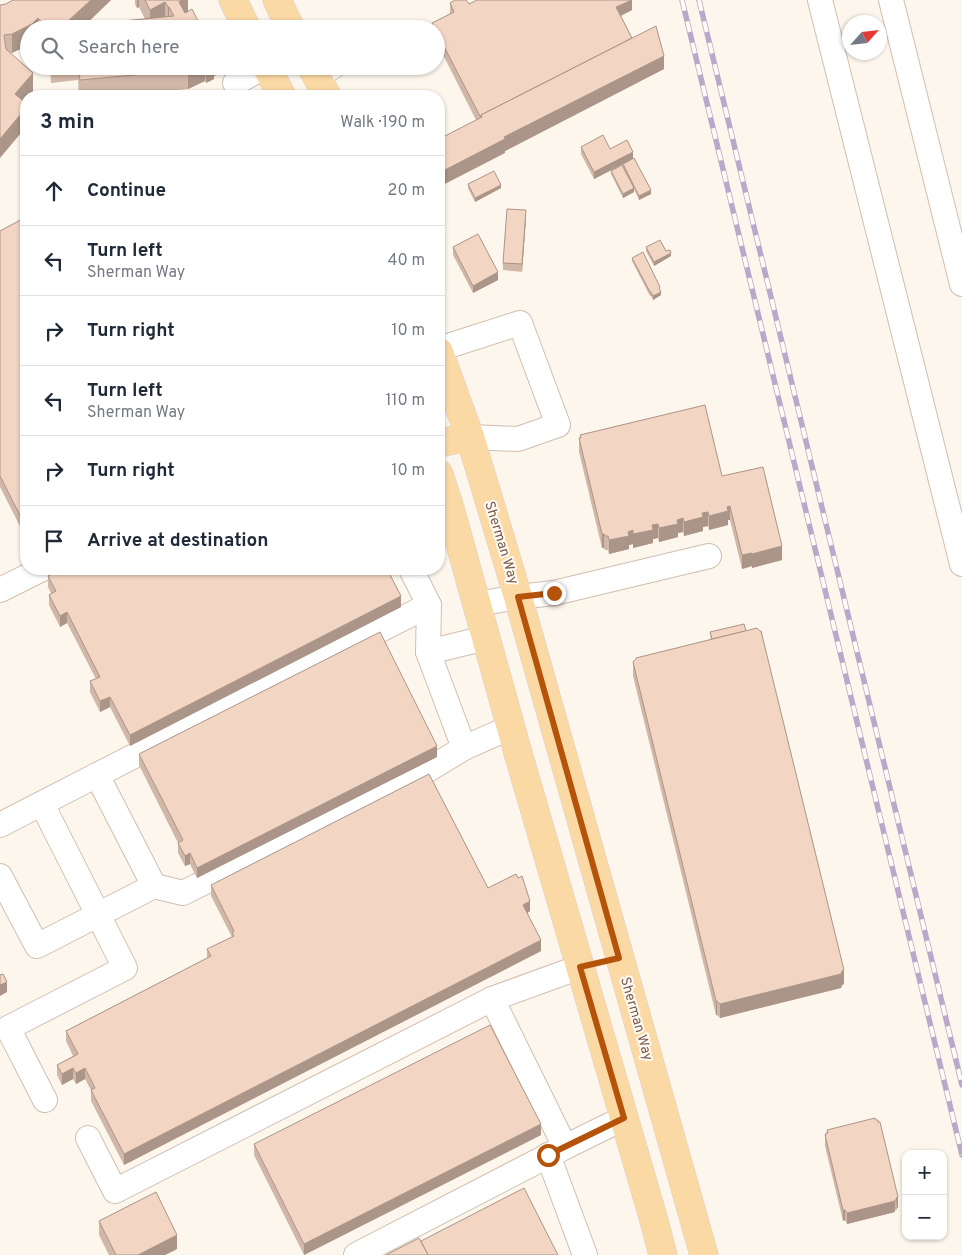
<!DOCTYPE html>
<html lang="en">
<head>
<meta charset="utf-8">
<style>
  :root { --surface:#fff; --page:#f6f6f7; --text:#1f2937; --muted:#747a83; --line:#e0e1e3 }
  body { margin:0; font-family:Overpass,sans-serif; background:var(--page); color:var(--text) }
  .controls { position:absolute; right:15px; bottom:15px; display:grid; overflow:hidden; border-radius:10px; box-shadow:0 1px 4px #0004 }
  .controls button { width:45px; height:45px; display:grid; place-items:center; padding:0; border:0; border-bottom:1px solid var(--line); background:var(--surface); color:var(--text); font:25px sans-serif }
  .compass { position:absolute; left:842px; top:15px; width:45px; height:45px; border-radius:50%; background:var(--surface); box-shadow:0 1px 4px #0004; rotate:63deg }
  .stop { position:absolute; width:15px; height:15px; margin:-11px; border:4px solid #b45309; border-radius:50%; background:#fff }
  .stop.end { background:#b45309; border-color:#fff; box-shadow:0 1px 5px #0008 }
  .list { margin:0; padding:0; list-style:none }
  h2 { display:flex; justify-content:space-between; align-items:center; height:65px; margin:0; padding:0 20px; font-size:21px }
  h2 small { font-size:16px; font-weight:400; color:var(--muted) }
  .list li { display:grid; grid-template-columns:32px 1fr auto; gap:15px; align-items:center; box-sizing:border-box; height:70px; padding:0 20px; border-top:1px solid var(--line) }
  .list b { display:block; font-size:19px; white-space:nowrap }
  .list p { margin:0; font-size:16px; white-space:nowrap; color:var(--muted) }
  .list em { font-size:16px; font-style:normal; color:var(--muted) }
  .icon { flex:none; width:28px; height:28px; fill:none; stroke:currentColor; stroke-width:2; stroke-linecap:round; stroke-linejoin:round }
  .map { position:relative; flex:none; width:962px; height:1255px; overflow:hidden }
  .search { position:absolute; background:var(--surface); box-shadow:0 1px 4px #0004; left:20px; top:20px; width:425px; height:55px; display:flex; align-items:center; gap:12px; box-sizing:border-box; padding:0 18px; border-radius:28px; color:var(--muted); font-size:19px }
  .panel { position:absolute; background:var(--surface); box-shadow:0 1px 4px #0004; left:20px; top:90px; width:425px; height:485px; border-radius:20px }
  .map>svg:first-child { display:block }
  .lines { fill:none; stroke-linecap:round; stroke-linejoin:round }
  .minor-casing { stroke:#d1beb0; stroke-width:26 }
  .major-casing { stroke:#dad1cd; stroke-width:29 }
  .minor { stroke:#fff; stroke-width:24 }
  .major { stroke:#fbd9a5; stroke-width:28 }
  .rail-casing { stroke:#b9a8c9; stroke-width:5.5 }
  .rail { stroke:#fffaf3; stroke-width:4; stroke-dasharray:11; stroke-linecap:butt }
  .wall { fill:#d1b7a8 }
  .shaded-wall { fill:#aa9588 }
  .building { fill:#f3d5c3; stroke:#aa9588 }
  .route { stroke:#b45309; stroke-width:6 }
  .labels { text-anchor:middle; dominant-baseline:central; stroke-width:4; stroke-linejoin:round; paint-order:stroke }
  .street-label { font-size:14px; fill:#7a5c4d; stroke:#fffaf3 }
</style>
</head>
<body>
<div class="map">
<svg width="962" height="1255" viewBox="0 0 962 1255">
  <rect width="100%" height="100%" fill="#fdf6ec"/>
  <g class="lines">
    <g class="minor-casing">
      <g id="minor">
        <polyline points="820,0 962,564"/>
        <polyline points="891,0 962,284"/>
        <polyline points="316,77 334,66"/>
        <polyline points="235,83 266,66"/>
        <polyline points="439,349 520,323 558,425 518,439 470,437"/>
        <polyline points="411,569 429,605 428,652 464,748 511,727"/>
        <polyline points="0,590 42,569"/>
        <polyline points="477,604 518,597 554,593 709,556"/>
        <polyline points="428,652 486,638"/>
        <polyline points="42,804 125,968 8,1028 45,1100"/>
        <polyline points="0,825 97,775 429,605"/>
        <polyline points="0,876 37,946 154,886 97,775"/>
        <polyline points="154,886 183,893 426,771 464,748"/>
        <polyline points="492,999 565,1147 624,1118"/>
        <polyline points="88,1138 115,1191 492,999 580,967"/>
        <polyline points="548,1155 585,1255"/>
        <polyline points="356,1255 565,1147"/>
      </g>
    </g>
    <g class="major-casing">
      <g id="major">
        <polyline points="233,0 247,29"/>
        <polyline points="277,0 291,29"/>
        <polyline points="266,66 282,96"/>
        <polyline points="311,66 327,96"/>
        <polyline points="439,352 470,437 518,597 704,1255"/>
        <polyline points="439,443 470,437"/>
        <polyline points="439,474 450,508 518,753 653,1217 663,1255"/>
      </g>
    </g>
    <use href="#minor" class="minor"/>
    <use href="#major" class="major"/>
    <g class="rail-casing">
      <g id="rail">
        <polyline points="682,0 962,1155"/>
        <polyline points="699,0 962,1085"/>
      </g>
    </g>
    <use href="#rail" class="rail"/>
  </g>
  <g class="wall">
    <polygon points="13,0 111,0 86,24 145,19 139,7 137,8 135,4 135,0 188,0 188,11 202,29 29,29 29,45 11,53 33,92 25,102 0,158 6,4"/>
    <polygon points="450,3 469,4 632,10 621,16 632,38 664,69 505,151 505,153 476,120 436,41 436,29 432,29 432,23 450,14"/>
    <polygon points="50,66 216,66 216,75 214,76 214,79 206,83 205,81 188,89 114,96 79,96 78,80 51,83"/>
    <polygon points="581,147 610,149 633,158 651,194 639,200 634,189 634,192 623,198 611,174 611,171 623,167 623,164 594,179 581,154"/>
    <polygon points="468,184 501,188 475,202 468,188"/>
    <polygon points="26,217 26,538 0,487 0,231"/>
    <polygon points="526,218 522,272 503,270 503,263"/>
    <polygon points="453,247 498,280 473,293 453,255"/>
    <polygon points="646,247 666,251 671,256 654,266 646,251"/>
    <polygon points="632,258 660,290 661,295 653,300 651,296 650,296 632,261"/>
    <polygon points="580,435 722,476 782,560 752,568 752,566 742,569 730,520 728,520 728,525 709,530 708,526 703,527 703,531 684,536 683,532 678,533 678,537 659,542 658,538 653,539 653,543 633,548 633,544 629,545 629,549 609,554 608,550 605,550 604,548 602,548 579,452 579,438 580,438"/>
    <polygon points="48,576 401,607 130,746 110,707 100,712 90,692 90,681 96,679 67,623 60,627 49,605 49,595 51,593 48,587"/>
    <polygon points="710,632 844,984 842,985 841,988 720,1018 717,1015 716,1015 633,676 633,662 711,640"/>
    <polygon points="139,754 437,757 197,878 190,864 185,866 178,853 178,843 139,765"/>
    <polygon points="211,885 488,888 530,911 527,913 541,951 124,1165 91,1101 91,1090 85,1079 76,1084 73,1079 62,1085 57,1075 57,1065 73,1056 66,1041 66,1031 207,958 207,949 232,937 211,896"/>
    <polygon points="827,1130 898,1197 898,1208 897,1208 897,1210 895,1210 895,1212 847,1224 845,1220 843,1221 825,1146 825,1135 827,1133"/>
    <polygon points="541,1135 304,1255 254,1155 254,1144"/>
    <polygon points="99,1221 177,1249 165,1255 109,1255 99,1235"/>
  </g>
  <g class="shaded-wall">
    <polygon points="91,0 111,0 81,29 68,29 68,21"/>
    <polygon points="137,0 139,0 139,7 137,8"/>
    <polygon points="182,0 188,0 188,16 179,21 179,2"/>
    <polygon points="632,0 632,10 616,18 616,7"/>
    <polygon points="165,2 165,21 150,29 150,10"/>
    <rect x="168" y="7" width="1" height="19"/>
    <polygon points="38,18 38,29 29,29 29,45 12,53 12,34"/>
    <polygon points="664,56 664,69 505,151 505,153 439,187 439,173 504,137"/>
    <polygon points="196,66 205,66 205,81 188,89 188,70"/>
    <polygon points="206,66 216,66 216,75 214,76 214,79 206,83"/>
    <polygon points="33,73 33,92 29,96 26,96 26,100 15,113 15,94"/>
    <polygon points="26,108 26,127 0,158 0,139"/>
    <polygon points="633,152 633,159 594,179 594,172"/>
    <polygon points="501,185 501,188 475,202 475,198"/>
    <polygon points="634,188 634,192 623,198 623,194"/>
    <polygon points="651,190 651,194 639,200 639,196"/>
    <polygon points="526,210 526,218 522,272 522,264"/>
    <polygon points="671,253 671,256 654,266 654,262"/>
    <polygon points="498,272 498,280 473,293 473,286"/>
    <polygon points="661,292 661,295 653,300 653,296"/>
    <polygon points="730,506 730,520 728,520 728,525 709,530 709,516"/>
    <polygon points="708,512 708,526 703,527 703,531 684,536 684,522 702,513"/>
    <polygon points="683,518 683,532 678,533 678,537 659,542 659,528 677,520"/>
    <polygon points="658,524 658,538 653,539 653,543 633,548 633,534 652,525"/>
    <polygon points="633,530 633,544 629,545 629,549 609,554 609,540 628,532"/>
    <rect x="602" y="534" width="2" height="14"/>
    <polygon points="782,546 782,560 752,568 752,554"/>
    <polygon points="752,553 752,566 742,569 742,555"/>
    <polygon points="401,596 401,607 130,746 130,735"/>
    <polygon points="67,612 67,623 60,627 60,616"/>
    <polygon points="110,697 110,707 100,712 100,701"/>
    <polygon points="437,746 437,757 197,878 197,868"/>
    <polygon points="190,853 190,864 185,866 185,856"/>
    <polygon points="530,901 530,911 523,916 523,905"/>
    <polygon points="541,940 541,951 124,1165 124,1154"/>
    <polygon points="844,970 844,984 842,985 841,988 720,1018 720,1004"/>
    <polygon points="7,982 7,992 0,996 0,985"/>
    <rect x="716" y="1001" width="1" height="14"/>
    <polygon points="73,1068 73,1079 62,1085 62,1074"/>
    <polygon points="85,1068 85,1079 76,1084 76,1073"/>
    <polygon points="541,1124 541,1135 304,1255 304,1244"/>
    <polygon points="898,1197 898,1208 897,1208 896,1198"/>
    <polygon points="895,1201 895,1212 847,1224 847,1213"/>
    <polygon points="843,1210 845,1210 845,1220 843,1221"/>
    <polygon points="177,1235 177,1249 165,1255 138,1255"/>
  </g>
  <g class="building">
    <polygon points="13,0 91,0 68,21 71,26 174,16 169,7 168,7 165,2 150,10 145,0 182,0 179,2 185,13 192,9 202,29 48,29 38,18 32,24 12,34 4,35 6,49 33,73 15,94 26,103 26,108 0,139 0,5 6,4"/>
    <polygon points="455,0 466,0 469,4 477,0 632,0 616,7 632,38 481,115 481,118 436,31 436,29 435,29 432,23 454,12 450,3"/>
    <polygon points="656,26 664,56 504,137 505,139 439,173 439,139 482,117 481,115"/>
    <polygon points="78,66 196,66 188,70 80,80"/>
    <polygon points="603,135 610,149 627,140 633,152 594,172 581,147"/>
    <polygon points="634,158 651,190 639,196 623,164"/>
    <polygon points="622,165 634,188 623,194 611,171"/>
    <polygon points="494,171 501,185 475,198 468,184"/>
    <polygon points="507,209 526,210 522,264 503,263"/>
    <polygon points="26,217 26,527 0,476 0,231"/>
    <polygon points="478,234 498,272 473,286 453,247"/>
    <polygon points="660,240 666,251 670,250 671,253 654,262 646,247"/>
    <polygon points="643,252 660,287 659,288 661,292 653,296 651,292 650,292 632,258"/>
    <polygon points="705,405 722,476 763,467 782,546 752,554 752,553 742,555 730,506 727,507 728,511 709,516 708,512 702,513 703,517 684,522 683,518 677,520 678,524 659,528 658,524 652,525 653,530 633,534 633,530 628,532 629,536 609,540 608,536 605,536 604,534 602,534 579,438 581,438 580,435"/>
    <polygon points="62,569 387,569 401,596 130,735 110,697 100,701 90,681 100,677 67,612 60,616 49,595 56,591 48,576"/>
    <polygon points="744,624 746,631 712,639 710,632"/>
    <polygon points="757,628 760,631 761,631 844,970 842,971 841,974 720,1004 717,1001 716,1001 633,662 636,659 636,658"/>
    <polygon points="380,632 437,746 197,868 190,853 185,856 178,843 183,840 139,754"/>
    <polygon points="429,774 488,888 516,874 518,878 522,876 530,901 523,905 541,940 124,1154 91,1090 95,1088 85,1068 76,1073 73,1068 62,1074 57,1065 78,1054 66,1031 211,956 207,949 234,936 232,932 234,931 211,885"/>
    <polygon points="3,974 7,982 0,985 0,975"/>
    <polygon points="490,1025 541,1124 304,1244 254,1144"/>
    <polygon points="875,1118 876,1120 878,1120 878,1122 880,1122 898,1197 896,1198 897,1199 895,1200 895,1201 847,1213 845,1210 843,1210 825,1135 826,1135 826,1133 828,1133 827,1130"/>
    <polygon points="524,1188 558,1255 428,1255 421,1241"/>
    <polygon points="156,1192 177,1235 138,1255 116,1255 99,1221"/>
    <polygon points="419,1238 428,1255 386,1255"/>
  </g>
  <g class="lines">
    <polyline class="route" points="548,1155 624,1118 580,967 619,958 518,597 554,593"/>
  </g>
  <g class="labels">
    <g class="street-label">
      <text transform="translate(501 543) rotate(73)">Sherman Way</text>
      <text transform="translate(636 1019) rotate(74)">Sherman Way</text>
    </g>
  </g>
</svg>
<div class="controls">
<button>+</button>
<button>−</button>
</div>
<svg class="compass" viewBox="-18 -18 36 36"><path d="M0-13l5 13h-10z" fill="#e53935"/><path d="M0 13l5-13h-10z" fill="#747a83"/></svg>
<div class="stop" style="left:548px;top:1155px"></div>
<div class="stop end" style="left:554px;top:593px"></div>
<div class="search"><svg class="icon" aria-label="search" viewBox="0 0 24 24"><circle cx="10" cy="10" r="6"/><path d="M15 15l6 6"/></svg>Search here</div>
<section class="panel">
<h2>3 min<small>Walk · 190 m</small></h2>
<ul class="list">
<li><svg class="icon" aria-label="ahead" viewBox="0 0 24 24"><path d="M12 20V5M6 11l6-6 6 6"/></svg><div><b>Continue</b></div><em>20 m</em></li>
<li><svg class="icon" aria-label="left" viewBox="0 0 24 24"><path d="M17 20v-9H6M10 6l-5 5 5 5"/></svg><div><b>Turn left</b><p>Sherman Way</p></div><em>40 m</em></li>
<li><svg class="icon" aria-label="right" viewBox="0 0 24 24"><path d="M7 20v-9h11M14 6l5 5-5 5"/></svg><div><b>Turn right</b></div><em>10 m</em></li>
<li><svg class="icon" aria-label="left" viewBox="0 0 24 24"><path d="M17 20v-9H6M10 6l-5 5 5 5"/></svg><div><b>Turn left</b><p>Sherman Way</p></div><em>110 m</em></li>
<li><svg class="icon" aria-label="right" viewBox="0 0 24 24"><path d="M7 20v-9h11M14 6l5 5-5 5"/></svg><div><b>Turn right</b></div><em>10 m</em></li>
<li><svg class="icon" aria-label="arrive" viewBox="0 0 24 24"><path d="M6 21V4h12l-3 4 3 4H6"/></svg><div><b>Arrive at destination</b></div></li>
</ul>
</section>
</div>
</body>
</html>
